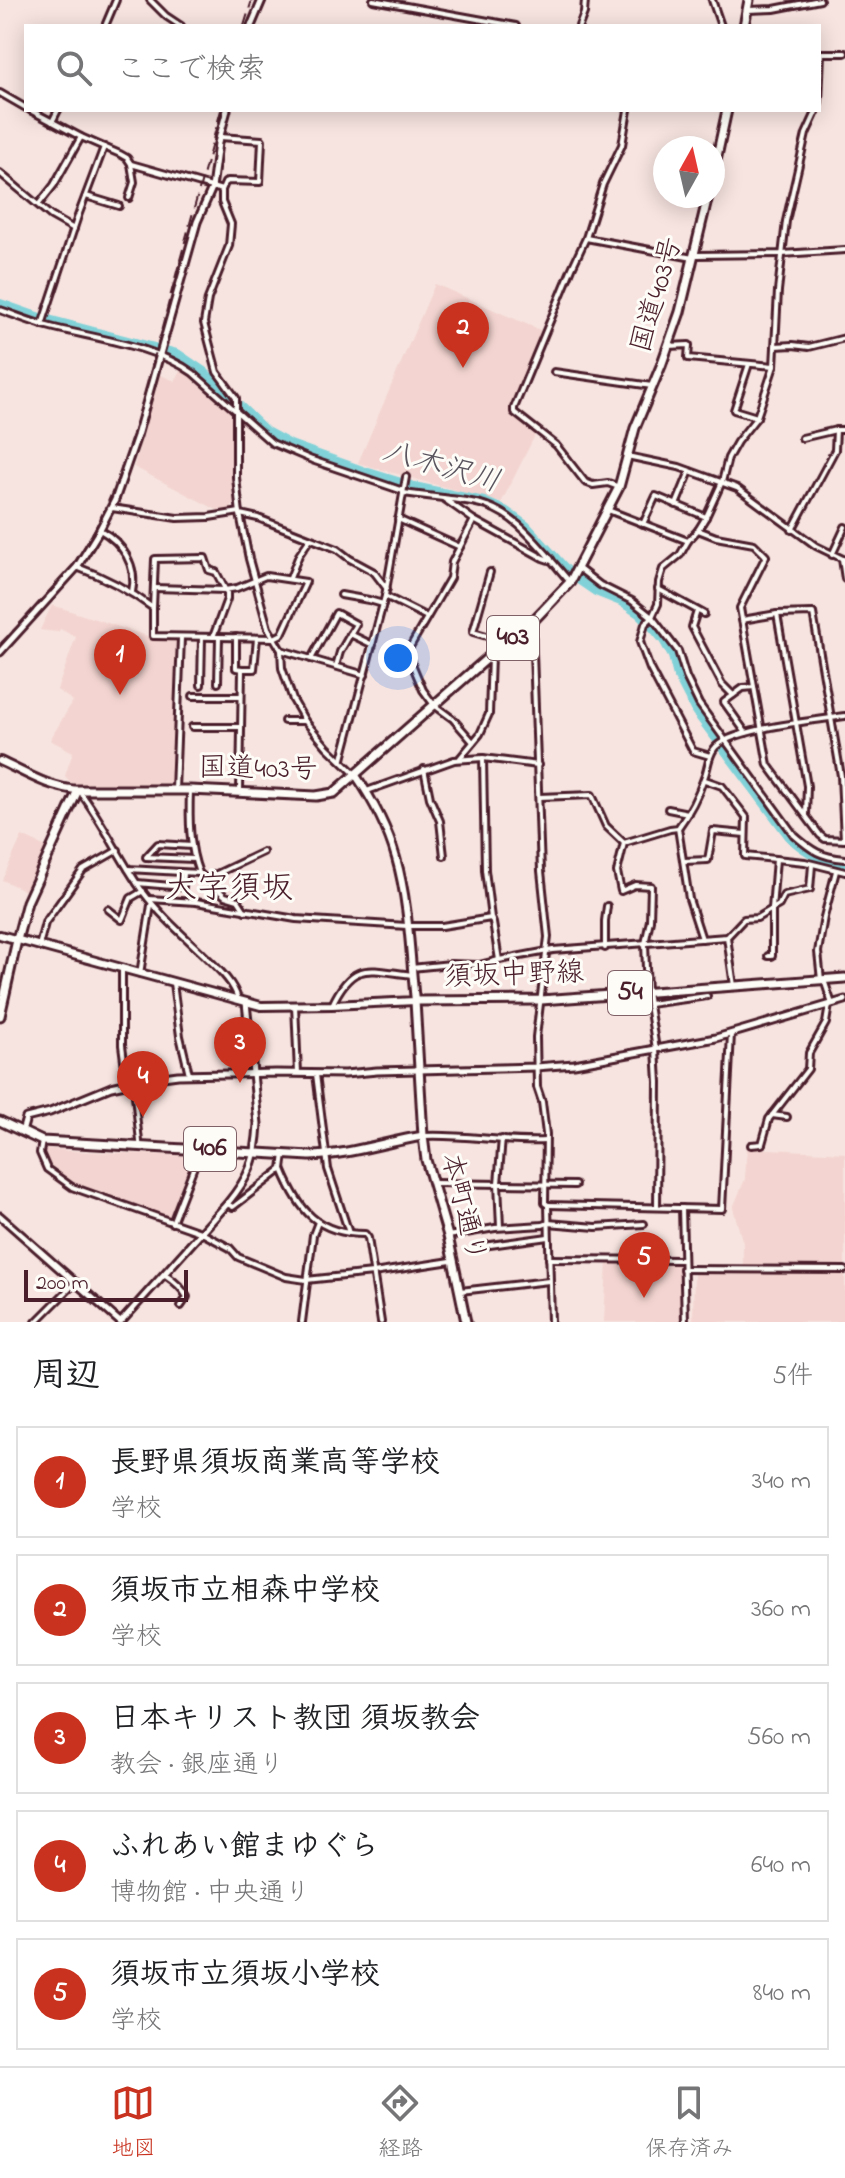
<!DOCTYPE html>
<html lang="ja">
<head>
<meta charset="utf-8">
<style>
  :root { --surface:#fff; --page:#f6f6f6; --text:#202124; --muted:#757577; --line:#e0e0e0; --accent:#c8321e }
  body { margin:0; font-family:"Indie Flower","Klee One",sans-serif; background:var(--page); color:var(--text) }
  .compass { position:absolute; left:653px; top:136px; width:72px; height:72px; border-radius:50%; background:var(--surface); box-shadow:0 4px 20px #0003; rotate:8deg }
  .scale { position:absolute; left:24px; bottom:20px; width:164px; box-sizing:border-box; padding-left:8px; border:4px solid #4a1f2b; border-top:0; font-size:22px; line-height:28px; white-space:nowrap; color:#4a1f2b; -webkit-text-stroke:6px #fdfcf7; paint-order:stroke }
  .you { position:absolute; left:398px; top:658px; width:28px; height:28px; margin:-20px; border:6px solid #fff; border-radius:50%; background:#1a73e8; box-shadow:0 0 0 12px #1a73e833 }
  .badge { display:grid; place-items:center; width:52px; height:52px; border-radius:50%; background:var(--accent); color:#fff; font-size:26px; font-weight:700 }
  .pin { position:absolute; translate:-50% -66px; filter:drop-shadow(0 2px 4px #0008) }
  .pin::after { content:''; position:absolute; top:42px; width:28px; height:24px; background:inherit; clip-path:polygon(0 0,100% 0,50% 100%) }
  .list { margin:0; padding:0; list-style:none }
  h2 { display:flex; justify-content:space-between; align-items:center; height:104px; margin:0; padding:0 32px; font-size:34px }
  h2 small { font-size:26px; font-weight:400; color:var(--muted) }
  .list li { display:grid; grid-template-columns:52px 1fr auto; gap:24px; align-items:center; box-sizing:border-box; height:112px; margin:0 16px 16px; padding:0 16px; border:2px solid var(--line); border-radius:0px }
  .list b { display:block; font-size:30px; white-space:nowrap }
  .list p { margin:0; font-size:26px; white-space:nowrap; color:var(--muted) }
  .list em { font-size:26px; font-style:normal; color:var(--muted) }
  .icon { flex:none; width:44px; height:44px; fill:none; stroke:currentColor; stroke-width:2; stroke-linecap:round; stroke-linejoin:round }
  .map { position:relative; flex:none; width:845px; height:1322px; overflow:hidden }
  .search { position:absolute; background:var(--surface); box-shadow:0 4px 20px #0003; left:24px; right:24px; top:24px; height:88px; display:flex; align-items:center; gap:20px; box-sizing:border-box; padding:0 28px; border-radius:0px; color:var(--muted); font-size:30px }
  .sheet { height:744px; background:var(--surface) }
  nav { display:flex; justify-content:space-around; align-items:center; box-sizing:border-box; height:112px; border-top:2px solid var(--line); background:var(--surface); font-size:22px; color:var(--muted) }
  nav a { display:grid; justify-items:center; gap:4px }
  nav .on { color:var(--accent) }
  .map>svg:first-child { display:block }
  .built { fill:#f3d4d0 }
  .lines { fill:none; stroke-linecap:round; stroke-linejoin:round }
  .river { stroke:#81d2d8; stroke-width:10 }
  .pedestrian-casing { stroke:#4a1f2b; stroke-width:9 }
  .minor-casing { stroke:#4a1f2b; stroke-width:10 }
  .tertiary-casing { stroke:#4a1f2b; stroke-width:11 }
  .secondary-casing { stroke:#4a1f2b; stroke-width:12 }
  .primary-casing { stroke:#4a1f2b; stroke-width:13 }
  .trunk-casing { stroke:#4a1f2b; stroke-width:13 }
  .pedestrian { stroke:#fdfcf7; stroke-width:3 }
  .minor { stroke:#fdfcf7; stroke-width:4 }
  .tertiary { stroke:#fdfcf7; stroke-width:5 }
  .secondary { stroke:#fdfcf7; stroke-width:6 }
  .primary { stroke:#fdfcf7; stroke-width:7 }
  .trunk { stroke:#fdfcf7; stroke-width:7 }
  .rail { stroke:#4a1f2b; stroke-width:2; stroke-dasharray:12 6; stroke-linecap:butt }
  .labels { text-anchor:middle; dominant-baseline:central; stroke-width:6; stroke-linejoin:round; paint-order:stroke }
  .shield { fill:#fdfcf7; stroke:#806168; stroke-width:2 }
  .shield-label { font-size:26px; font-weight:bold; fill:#4a1f2b }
  .street-label { font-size:28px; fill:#4a1f2b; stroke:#fdfcf7 }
  .water-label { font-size:30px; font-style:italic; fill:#5a555f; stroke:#fdfcf7 }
  .quarter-label { font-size:32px; fill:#4a1f2b; stroke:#fdfcf7 }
</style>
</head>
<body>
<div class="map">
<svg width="845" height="1322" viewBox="0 0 845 1322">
  <rect width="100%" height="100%" fill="#f7e4e0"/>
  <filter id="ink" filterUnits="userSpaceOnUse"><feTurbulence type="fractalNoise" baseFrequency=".0125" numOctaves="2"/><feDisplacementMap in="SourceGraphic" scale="16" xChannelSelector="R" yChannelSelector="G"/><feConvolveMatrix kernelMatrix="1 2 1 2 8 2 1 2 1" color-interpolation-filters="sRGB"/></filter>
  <g filter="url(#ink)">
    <g class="built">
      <polygon points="435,284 542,331 511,410 513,414 536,433 501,503 358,463"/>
      <polygon points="181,368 234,413 233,468 235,499 231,510 223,513 134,467 158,374 175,381"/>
      <polygon points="52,605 147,636 152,639 178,641 172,785 72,784 65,776 73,752 50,740 73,701 57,690 76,637 60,629 58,632 40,630"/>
      <polygon points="22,836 46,847 26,891 2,880"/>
      <polygon points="44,1148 72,1151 193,1156 169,1219 75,1184 49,1167 43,1156"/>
      <polygon points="747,1148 845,1153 845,1267 743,1265 743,1243 733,1208 745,1179"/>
      <polygon points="607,1263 678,1264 681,1279 683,1322 604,1322"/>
      <polygon points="694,1273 845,1274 845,1322 693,1322"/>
    </g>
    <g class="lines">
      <path class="river" d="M0,304L37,317L177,354L205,373L266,432L290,445L365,472L414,487L484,502L505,511L526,526L568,572L596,591L621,601L639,613L653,627L664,640L673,656L678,676L696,711L791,838C808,853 822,861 845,863"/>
      <g class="pedestrian-casing">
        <polyline id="pedestrian" points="133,1082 140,1146"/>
      </g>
      <g class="minor-casing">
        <g id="minor">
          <polyline points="150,0 166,16 181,26"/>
          <polyline points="373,0 516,26"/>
          <polyline points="712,0 721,26"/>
          <polyline points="748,10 774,9 820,0"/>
          <polyline points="105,26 116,0"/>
          <polyline points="579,26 584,13 585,0"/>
          <polyline points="821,53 845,53"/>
          <polyline points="0,93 26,108"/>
          <polyline points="819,102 821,53"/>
          <polyline points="30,110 81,137 120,154 127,158 131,164 222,190"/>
          <polyline points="52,122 58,110"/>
          <polyline points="220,137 262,140 260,182 228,181 225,183 222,190 222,202 231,224 229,246 208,299 204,323 217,372 236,398 236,477 240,514 249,559 268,628 281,650 282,668 293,700 305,721 327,747 355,774"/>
          <polyline points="0,173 51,216 74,229"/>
          <polyline points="86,196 119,206"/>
          <polyline points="129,198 134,182 131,164"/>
          <polyline points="39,204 54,185 81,137"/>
          <polyline points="586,238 693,258"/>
          <polyline points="696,255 782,254 845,250"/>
          <path d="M0,310C15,315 31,322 47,326C92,338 155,345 193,373L272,443L312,460L403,491"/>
          <polyline points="42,325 78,216 104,147"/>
          <polyline points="668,346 689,345 688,358 774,366"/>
          <polyline points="775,346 793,345 809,347 845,338"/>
          <polyline points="749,364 734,410 757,417"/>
          <polyline points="554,372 652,386"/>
          <polyline points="802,438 836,430 845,430"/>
          <polyline points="627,456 679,467 737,488 816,546 845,560"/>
          <polyline points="619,487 608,483 593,485 585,482 556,445 514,412 514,408 572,268 586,238 603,184 622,145 628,110"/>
          <polyline points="403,493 443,498 474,520"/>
          <path d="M443,498C457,500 474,501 487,506C515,516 532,538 551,559"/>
          <polyline points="676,505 690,471"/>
          <polyline points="112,508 177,518 209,517 240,512"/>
          <polyline points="608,510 688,541 698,530 706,517 722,482 728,458 737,442 757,417 774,366 778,291 786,221 806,134 817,110"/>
          <polyline points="240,514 258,518 337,549 350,559 374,572 387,589"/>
          <polyline points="398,519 460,547"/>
          <polyline points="643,524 656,496 706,517"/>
          <path d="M100,530C122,542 138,566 132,592"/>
          <polyline points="698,530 716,537 754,544 766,556 740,608 768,765 820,835 825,839 845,840"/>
          <polyline points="792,530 835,450 836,430"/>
          <polyline points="832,555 845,527"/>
          <polyline points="842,559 845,579"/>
          <path d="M77,567C105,577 129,590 153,608V636L274,638L282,634L306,582L266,576L237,588L225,590L154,588"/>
          <polyline points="578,568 600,585 632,601 652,617 658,604 659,582 663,569 680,555 688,541"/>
          <polyline points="490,572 473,632 497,639 504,646"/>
          <polyline points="290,578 299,555 310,539"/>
          <polyline points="658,589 704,614"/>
          <polyline points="341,595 369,600 383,604"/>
          <polyline points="385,596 427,617"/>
          <polyline points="153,608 155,559 205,558 209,570 216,572 227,593 227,599 213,637"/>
          <polyline points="697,611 692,627 722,684 733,695"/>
          <polyline points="777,614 807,786 806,815"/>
          <polyline points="742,620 777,614 813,613 841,776 844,840"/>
          <polyline points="532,625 541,871 548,937 536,1037 537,1087 542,1102 546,1134 545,1203 548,1205 551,1322"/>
          <polyline points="350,634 373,645"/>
          <polyline points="236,637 236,668 242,669 240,791"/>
          <polyline points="281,650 365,675"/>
          <polyline points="311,659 336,613 356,624 340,652 336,666"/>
          <polyline points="242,669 254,669 257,638"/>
          <polyline points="218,683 219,637"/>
          <polyline points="201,685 202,637"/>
          <polyline points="193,696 241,696"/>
          <polyline points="284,721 305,721"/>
          <polyline points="192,727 240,727"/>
          <polyline points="746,733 724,702 743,688 754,687"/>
          <polyline points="473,742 453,719 434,705 423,690 407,652 450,578 452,562 474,520 543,558 552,561 569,581"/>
          <path d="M710,756L693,751L650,669L640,642L645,624L652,617L678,651L686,677L699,704L794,835C812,851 821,857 845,859"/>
          <polyline points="460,758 480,734 489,714 491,656"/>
          <polyline points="483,758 485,870 491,918 493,923 499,960"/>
          <polyline points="342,759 385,596 406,477"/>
          <polyline points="424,769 430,798 440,821 444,856"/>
          <polyline points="705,780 722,786 746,817 745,856 805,862 845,872"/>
          <polyline points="175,790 181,638"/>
          <path d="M190,790C189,819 189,847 199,873"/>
          <polyline points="367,791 454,760 483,758 538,765"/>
          <path d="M80,792C104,823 120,860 143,892C161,916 183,935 204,955C217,968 233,981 238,999"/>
          <path d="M539,797L592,795L606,826L624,843L670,829L678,828C689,813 698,796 704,778C708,769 708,757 714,749C727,729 819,720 845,716"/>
          <polyline points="668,809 688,813"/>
          <polyline points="678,828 689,899 702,939"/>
          <polyline points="624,843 617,872 621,891 635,885 651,886 650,920 645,944 647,992 656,1049 658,1082 657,1207"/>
          <polyline points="192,846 158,844 146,857 194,859"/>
          <polyline points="684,861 708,860 713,831 745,834"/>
          <polyline points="128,869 199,873 206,879 263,852"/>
          <polyline points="206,879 225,896 238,900 245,911"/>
          <polyline points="137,883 183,887 184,873"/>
          <polyline points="149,899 196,902 296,919 407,926 442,926 491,918"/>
          <polyline points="108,909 122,920 131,898 143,891"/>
          <polyline points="727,937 734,986"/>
          <polyline points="39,946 45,923 83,870 118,850"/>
          <polyline points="605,948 605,921 607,906"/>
          <polyline points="768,956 772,956 772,909 779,905 784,895 810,889 812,865"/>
          <polyline points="411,968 451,964 479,965 499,960 553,950 727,937 744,919 757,918 772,909 776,859"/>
          <polyline points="122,970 122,1045 127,1083"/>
          <polyline points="140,974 151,905"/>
          <polyline points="821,980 818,952 824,917 836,871"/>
          <polyline points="824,980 832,1004"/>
          <polyline points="173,983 180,1036 189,1074"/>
          <polyline points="649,1004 707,996"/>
          <polyline points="295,1005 298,1073"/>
          <path d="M332,1005C353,960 369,970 412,975"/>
          <polyline points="316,1074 328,1169 349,1233"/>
          <polyline points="772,1115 787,1117"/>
          <path d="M424,1136C465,1134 505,1143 545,1141"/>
          <polyline points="42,1141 40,1153 47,1169 72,1187 200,1232 230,1248 238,1257 286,1277 306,1280 373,1273 451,1261"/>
          <polyline points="751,1145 762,1144 769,1119 808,1069 809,1053 826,1023 829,1005"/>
          <path d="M282,1169C299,1211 318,1234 365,1234L368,1238L381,1322"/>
          <polyline points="434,1183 575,1185"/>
          <polyline points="227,1204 233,1207 282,1169 284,1154"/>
          <polyline points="548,1205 722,1209 731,1034"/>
          <polyline points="682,1208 685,1322"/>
          <polyline points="172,1223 200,1151"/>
          <polyline points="500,1227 498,1183 502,1139"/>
          <polyline points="448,1236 495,1228 543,1225 548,1223 596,1227 644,1224"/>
          <polyline points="483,1246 548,1237"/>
          <polyline points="549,1259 683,1260"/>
          <polyline points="683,1269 845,1270"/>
          <path d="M164,1274C173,1280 182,1287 187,1297L181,1306"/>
          <polyline points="460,1291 549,1281"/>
          <polyline points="36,1322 76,1282"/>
          <polyline points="302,1322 313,1235 318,1222"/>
        </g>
      </g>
      <g class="tertiary-casing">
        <g id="tertiary">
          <polyline points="251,26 262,0"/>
          <polyline points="0,652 77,567 98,533 115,500 137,436 197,222 212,188 218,143 227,110"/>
          <polyline points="22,1132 26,1118 50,1112 111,1087 148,1079 178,1075 276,1073 345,1074 377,1071 536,1067 574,1064 716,1038 845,1000"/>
          <polyline points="0,1216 120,1322"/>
          <path d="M121,1322L227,1204C250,1176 256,1160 258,1124L246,1002"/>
        </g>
      </g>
      <g class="secondary-casing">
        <g id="secondary">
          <path d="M0,761C26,773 49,788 78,790"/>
          <path d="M0,935L261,1006L332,1005L415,1001C410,955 409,903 396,858C388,829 372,799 355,774"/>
        </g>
      </g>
      <g class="primary-casing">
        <polyline id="primary" points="423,1136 415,1001 541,1000 845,978"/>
      </g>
      <g class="trunk-casing">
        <g id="trunk">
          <polyline points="744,26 749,0"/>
          <polyline points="713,175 727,110"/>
          <polyline points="0,1016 17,940 27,902 78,790 190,790 316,796 334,793 491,655 531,623 570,582 619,487 635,428 661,366 680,312 708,196"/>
          <path d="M0,1121L42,1141L310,1156C348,1155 385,1142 423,1136L426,1160L448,1236L466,1322"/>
        </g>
      </g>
      <use href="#pedestrian" class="pedestrian"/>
      <use href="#minor" class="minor"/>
      <use href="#tertiary" class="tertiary"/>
      <use href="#secondary" class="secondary"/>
      <use href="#primary" class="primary"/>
      <use href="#trunk" class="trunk"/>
      <g class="rail">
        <polyline points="244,26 252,0"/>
        <path d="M0,644C27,616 59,587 80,554C123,487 141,408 161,332C180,258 201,184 221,110"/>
      </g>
    </g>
  </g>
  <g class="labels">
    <g class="shield">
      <rect x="487" y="616" width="52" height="44" rx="6"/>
      <rect x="608" y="971" width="44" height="44" rx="6"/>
      <rect x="184" y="1127" width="52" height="44" rx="6"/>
    </g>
    <g class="shield-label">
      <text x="513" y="638">403</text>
      <text x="630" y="993">54</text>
      <text x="210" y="1149">406</text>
    </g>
    <g class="street-label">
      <text transform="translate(658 295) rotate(-74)">国道403号</text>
      <text transform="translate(258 770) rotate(1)">国道403号</text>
      <text transform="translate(514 976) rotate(-2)">須坂中野線</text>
      <text transform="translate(462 1208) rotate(76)">本町通り</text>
    </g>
    <g class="water-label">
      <text transform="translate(441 468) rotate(16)">八木沢川</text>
    </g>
    <g class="quarter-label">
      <text x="229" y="889">大字須坂</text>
    </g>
  </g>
</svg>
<svg class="compass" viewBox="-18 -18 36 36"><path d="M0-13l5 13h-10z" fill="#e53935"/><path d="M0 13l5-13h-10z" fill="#757577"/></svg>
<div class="scale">200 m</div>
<div class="you"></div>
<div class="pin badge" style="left:120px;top:695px">1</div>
<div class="pin badge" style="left:463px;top:368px">2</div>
<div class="pin badge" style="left:240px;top:1083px">3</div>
<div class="pin badge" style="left:143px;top:1117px">4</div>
<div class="pin badge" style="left:644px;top:1298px">5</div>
<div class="search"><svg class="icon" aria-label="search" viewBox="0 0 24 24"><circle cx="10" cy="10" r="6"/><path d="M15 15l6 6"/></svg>ここで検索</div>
</div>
<section class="sheet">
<h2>周辺<small>5件</small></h2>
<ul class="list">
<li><span class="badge">1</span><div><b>長野県須坂商業高等学校</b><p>学校</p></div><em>340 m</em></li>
<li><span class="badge">2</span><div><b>須坂市立相森中学校</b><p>学校</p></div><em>360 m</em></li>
<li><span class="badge">3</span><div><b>日本キリスト教団 須坂教会</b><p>教会 · 銀座通り</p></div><em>560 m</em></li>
<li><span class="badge">4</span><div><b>ふれあい館まゆぐら</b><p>博物館 · 中央通り</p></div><em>640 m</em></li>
<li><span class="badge">5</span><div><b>須坂市立須坂小学校</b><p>学校</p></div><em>840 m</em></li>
</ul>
</section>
<nav>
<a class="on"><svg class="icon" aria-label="map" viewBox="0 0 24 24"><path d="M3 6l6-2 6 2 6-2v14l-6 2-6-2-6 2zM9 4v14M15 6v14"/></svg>地図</a>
<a><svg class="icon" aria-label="directions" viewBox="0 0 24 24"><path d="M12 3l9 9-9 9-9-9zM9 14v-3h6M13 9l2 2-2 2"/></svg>経路</a>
<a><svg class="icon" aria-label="saved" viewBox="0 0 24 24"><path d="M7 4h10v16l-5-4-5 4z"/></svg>保存済み</a>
</nav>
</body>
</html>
